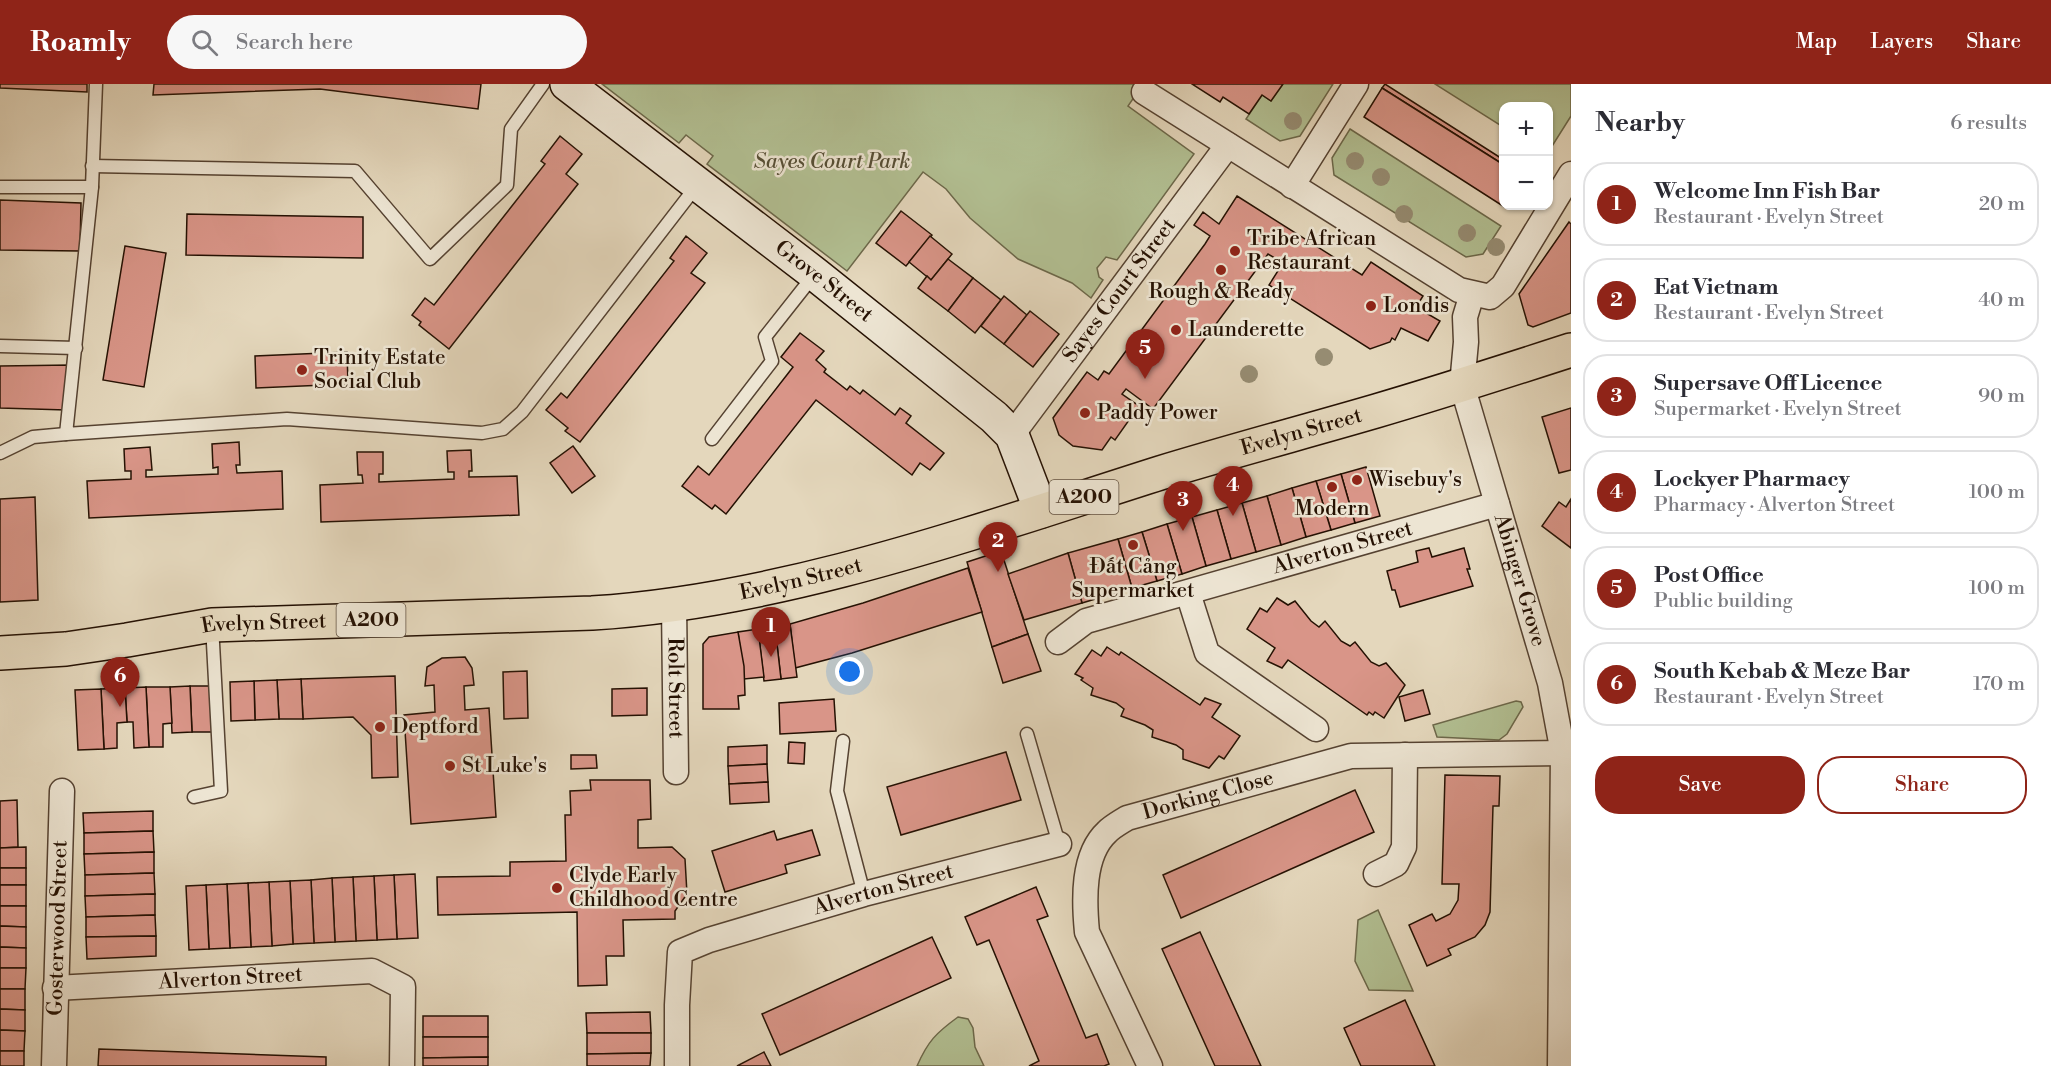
<!DOCTYPE html>
<html lang="en">
<head>
<meta charset="utf-8">
<style>
  :root { --surface:#fff; --page:#f7f7f7; --text:#2b2b33; --muted:#7c7c81; --line:#e1e1e2; --accent:#8f2418 }
  body { margin:0; font-family:"Libre Bodoni",serif; background:var(--page); color:var(--text) }
  .controls { position:absolute; right:18px; top:18px; display:grid; overflow:hidden; border-radius:12px; box-shadow:0 2px 4px #0004 }
  .controls button { width:54px; height:54px; display:grid; place-items:center; padding:0; border:0; border-bottom:2px solid var(--line); background:var(--surface); color:var(--text); font:30px sans-serif }
  .you { position:absolute; left:850px; top:588px; width:21px; height:21px; margin:-15px; border:4px solid #fff; border-radius:50%; background:#1a73e8; box-shadow:0 0 0 9px #1a73e833 }
  .badge { display:grid; place-items:center; width:39px; height:39px; border-radius:50%; background:var(--accent); color:#fff; font-size:20px; font-weight:700 }
  .pin { position:absolute; translate:-50% -50px; filter:drop-shadow(0 2px 3px #0008) }
  .pin::after { content:''; position:absolute; top:32px; width:21px; height:18px; background:inherit; clip-path:polygon(0 0,100% 0,50% 100%) }
  .list { margin:0; padding:0; list-style:none }
  h2 { display:flex; justify-content:space-between; align-items:center; height:78px; margin:0; padding:0 24px; font-size:26px }
  h2 small { font-size:20px; font-weight:400; color:var(--muted) }
  .list li { display:grid; grid-template-columns:39px 1fr auto; gap:18px; align-items:center; box-sizing:border-box; height:84px; margin:0 12px 12px; padding:0 12px; border:2px solid var(--line); border-radius:24px }
  .list b { display:block; font-size:22px; white-space:nowrap }
  .list p { margin:0; font-size:20px; white-space:nowrap; color:var(--muted) }
  .list em { font-size:20px; font-style:normal; color:var(--muted) }
  .actions { display:flex; gap:12px; padding:18px 24px }
  .actions a { flex:1; padding:14px 0; border:2px solid var(--accent); border-radius:24px; text-align:center; font-size:21px; color:var(--accent) }
  .actions .main { background:var(--accent); color:#fff }
  .icon { flex:none; width:33px; height:33px; fill:none; stroke:currentColor; stroke-width:2; stroke-linecap:round; stroke-linejoin:round }
  .map { position:relative; flex:none; width:1571px; height:982px; overflow:hidden }
  header { display:flex; align-items:center; gap:36px; box-sizing:border-box; height:84px; padding:0 30px; background:var(--accent); color:#fff }
  header strong { font-size:28px }
  nav { display:flex; gap:33px; margin-inline-start:auto; font-size:21px }
  .search { width:420px; height:54px; background:var(--page); display:flex; align-items:center; gap:15px; box-sizing:border-box; padding:0 21px; border-radius:33px; color:var(--muted); font-size:22px }
  main { display:flex }
  aside { flex:1; background:var(--surface) }
  .map>svg:first-child { display:block }
  .green { fill:#b2bf92; stroke:#6c684a; stroke-width:1.5 }
  .building { fill:#d99588; stroke:#251103; stroke-width:1.5 }
  .lines { fill:none; stroke-linecap:round; stroke-linejoin:round }
  .lane-casing { stroke:#554231; stroke-width:15 }
  .street-casing { stroke:#554231; stroke-width:27 }
  .secondary-casing { stroke:#251103; stroke-width:36 }
  .primary-casing { stroke:#251103; stroke-width:36 }
  .lane { stroke:#ede5d3; stroke-width:12 }
  .street { stroke:#ede5d3; stroke-width:24 }
  .secondary { stroke:#ede5d3; stroke-width:33 }
  .primary { stroke:#e4d7bc; stroke-width:33 }
  .tree { fill:#968c72 }
  .poi-dot { fill:#8f2418; stroke:#ede5d3; stroke-width:2 }
  .labels { text-anchor:middle; dominant-baseline:central; stroke-width:5; stroke-linejoin:round; paint-order:stroke }
  .shield { fill:#ede5d3; stroke:#615141; stroke-width:1.5 }
  .shield-label { font-size:20px; font-weight:bold; fill:#251103 }
  .park-label { font-size:21px; font-style:italic; fill:#564e35; stroke:#ede5d3 }
  .poi-label { font-size:21px; fill:#251103; stroke:#ede5d3; text-anchor:start }
  .street-label { font-size:21px; fill:#251103; stroke:#ede5d3 }
</style>
</head>
<body>
<header>
<strong>Roamly</strong>
<div class="search"><svg class="icon" aria-label="search" viewBox="0 0 24 24"><circle cx="10" cy="10" r="6"/><path d="M15 15l6 6"/></svg>Search here</div>
<nav><a>Map</a><a>Layers</a><a>Share</a></nav>
</header>
<main>
<div class="map">
<svg width="1571" height="982" viewBox="0 0 1571 982">
  <rect width="100%" height="100%" fill="#e4d7bc"/>
  <filter id="stains"><feTurbulence type="fractalNoise" baseFrequency=".00333" numOctaves="4"/><feColorMatrix values="0 0 0 0 .2 0 0 0 0 .09 0 0 0 0 .02 0 0 0 .5 -.17"/></filter>
  <radialGradient id="worn" r=".72"><stop offset=".6" stop-color="#630" stop-opacity="0"/><stop offset="1" stop-color="#630" stop-opacity=".3"/></radialGradient>
  <g class="green">
    <polygon points="602,0 1143,0 1128,22 1194,70 1117,176 1106,173 1097,184 1099,193 1103,196 1091,214 1072,199 1018,175 970,134 946,105 923,88 847,187 707,80 713,72 686,51 679,59"/>
    <polygon points="1283,0 1333,0 1300,52 1280,57 1246,35 1262,11 1271,17"/>
    <polygon points="1435,0 1571,0 1571,32 1549,67 1548,22 1504,22 1503,43"/>
    <polygon points="1350,45 1501,142 1483,170 1466,173 1334,91 1332,74"/>
    <polygon points="1516,617 1521,618 1523,623 1507,650 1499,656 1437,653 1433,641"/>
    <polygon points="1378,826 1413,907 1369,906 1355,877 1358,836"/>
    <path d="M958,933L968,935L973,944L975,963L984,982H917C928,957 936,949 958,933Z"/>
  </g>
  <g class="building">
    <polygon points="0,0 87,0 87,8 0,4"/>
    <polygon points="154,0 481,0 478,25 320,5 153,11"/>
    <polygon points="1192,0 1283,0 1271,17 1262,11 1249,30 1223,13 1220,18"/>
    <polygon points="1385,0 1504,76 1504,81 1382,4"/>
    <polygon points="1382,4 1504,81 1504,122 1508,122 1506,124 1364,33"/>
    <polygon points="560,52 582,70 566,90 578,100 449,265 419,241 421,238 412,231 425,214 434,221 545,80 541,77"/>
    <polygon points="1237,112 1362,191 1371,178 1423,212 1418,220 1428,226 1426,229 1440,237 1428,257 1401,244 1395,256 1392,254 1390,258 1370,265 1269,201 1283,179 1268,170 1153,325 1126,305 1122,310 1139,322 1115,356 1111,353 1102,366 1073,362 1059,351 1053,334 1087,288 1098,296 1104,287 1109,290 1205,160 1210,152 1194,141 1203,128 1219,140"/>
    <polygon points="0,116 81,119 80,167 0,166"/>
    <polygon points="901,127 932,151 906,182 876,159"/>
    <polygon points="187,130 363,133 363,174 186,171"/>
    <polygon points="1569,138 1571,140 1571,229 1533,243 1528,241 1519,210"/>
    <polygon points="686,152 707,169 691,189 705,199 580,358 565,347 568,344 546,326 561,309 567,314 674,177 670,174"/>
    <polygon points="930,152 952,170 931,196 909,178"/>
    <polygon points="125,162 166,169 144,303 103,296"/>
    <polygon points="948,175 973,194 948,227 918,204 927,192 931,196"/>
    <polygon points="973,194 1001,216 975,249 948,227"/>
    <polygon points="1004,212 1027,231 1004,260 981,242"/>
    <polygon points="1030,227 1059,250 1033,283 1004,260"/>
    <polygon points="800,249 824,267 816,276 826,285 824,288 847,306 850,302 860,310 863,306 895,331 900,324 911,332 906,339 944,369 930,386 920,379 912,391 816,316 726,430 715,421 712,425 682,402 698,382 709,391 793,283 781,273"/>
    <polygon points="347,268 348,300 256,304 255,272"/>
    <polygon points="71,281 66,326 0,324 0,282"/>
    <polygon points="1571,324 1571,386 1559,389 1542,333"/>
    <polygon points="239,358 240,381 236,381 237,389 282,387 283,425 89,434 87,397 131,395 131,387 125,387 124,365 150,363 152,386 146,386 146,393 218,390 218,383 213,384 212,360"/>
    <polygon points="573,362 595,392 572,409 550,379"/>
    <polygon points="471,366 472,387 469,387 469,393 517,392 519,431 321,438 320,401 363,399 362,391 358,391 357,368 383,368 383,390 379,390 379,398 454,395 454,388 448,388 447,367"/>
    <polygon points="1366,383 1380,432 1355,439 1341,390"/>
    <polygon points="1341,390 1355,439 1331,446 1316,397"/>
    <polygon points="1316,397 1331,446 1306,453 1292,404"/>
    <polygon points="1292,404 1306,453 1281,461 1267,412"/>
    <polygon points="1267,412 1281,461 1256,468 1242,419"/>
    <polygon points="35,413 38,516 0,518 0,415"/>
    <polygon points="1571,415 1571,464 1542,442 1559,418 1566,423"/>
    <polygon points="1242,419 1256,468 1231,475 1217,426"/>
    <polygon points="1217,426 1231,475 1206,482 1192,433"/>
    <polygon points="1192,433 1206,482 1182,490 1167,440"/>
    <polygon points="1167,440 1182,490 1157,497 1142,448"/>
    <polygon points="1142,448 1157,497 1132,504 1118,455"/>
    <polygon points="1118,455 1132,504 1082,519 1068,469"/>
    <polygon points="1429,464 1432,473 1464,464 1470,485 1467,485 1473,502 1400,523 1395,506 1392,506 1387,487 1418,478 1416,467"/>
    <polygon points="1001,467 1028,550 992,563 967,478"/>
    <polygon points="1068,469 1082,519 1024,536 1008,490"/>
    <polygon points="968,484 982,528 852,569 795,584 790,540 863,519"/>
    <polygon points="1277,514 1288,521 1295,517 1311,537 1319,543 1325,537 1341,557 1350,562 1355,558 1371,578 1379,582 1386,579 1405,601 1384,634 1375,628 1373,631 1369,628 1367,631 1288,576 1282,584 1267,577 1275,564 1247,545 1260,524 1267,528"/>
    <polygon points="790,540 797,593 781,595 775,543"/>
    <polygon points="775,543 781,595 764,597 758,545"/>
    <polygon points="758,545 764,593 744,595 738,548"/>
    <polygon points="738,548 744,582 745,611 738,612 739,625 703,625 703,560 709,553"/>
    <polygon points="1028,550 1041,587 1003,599 992,563"/>
    <polygon points="1107,563 1119,571 1121,568 1200,621 1205,614 1221,620 1212,633 1240,652 1224,675 1219,672 1209,684 1183,675 1183,666 1176,661 1152,653 1153,646 1145,641 1121,632 1124,625 1116,619 1091,611 1093,604 1081,596 1083,594 1075,590 1092,566 1101,572"/>
    <polygon points="465,573 472,584 474,601 464,602 465,626 489,624 496,733 411,740 404,631 435,628 434,601 425,602 427,583 442,574"/>
    <polygon points="527,587 528,634 504,635 503,588"/>
    <polygon points="395,592 398,693 372,694 371,651 353,633 303,635 301,595"/>
    <polygon points="301,595 303,635 279,635 277,596"/>
    <polygon points="277,596 279,635 255,636 254,597"/>
    <polygon points="254,597 255,636 231,637 230,598"/>
    <polygon points="190,602 211,602 213,648 192,648"/>
    <polygon points="190,602 192,648 172,649 170,603"/>
    <polygon points="146,603 170,603 172,639 163,640 163,663 149,663"/>
    <polygon points="146,603 149,663 134,664 133,638 127,638 125,604"/>
    <polygon points="125,604 127,638 117,639 117,664 104,665 101,605"/>
    <polygon points="647,604 647,631 612,632 612,605"/>
    <polygon points="101,605 104,665 78,666 75,606"/>
    <polygon points="1423,606 1430,630 1405,637 1399,613"/>
    <polygon points="834,615 836,647 780,650 779,619"/>
    <polygon points="789,658 805,659 804,680 788,679"/>
    <polygon points="767,661 767,680 728,682 728,663"/>
    <polygon points="1006,668 1021,716 901,751 887,703"/>
    <polygon points="571,671 596,671 597,684 571,685"/>
    <polygon points="767,680 768,698 729,700 728,682"/>
    <polygon points="1445,691 1500,692 1499,722 1493,722 1490,828 1485,841 1475,853 1448,865 1451,871 1427,882 1409,841 1432,830 1436,837 1450,830 1458,816 1459,800 1442,800"/>
    <polygon points="590,696 650,696 651,735 638,736 638,764 672,763 685,775 687,810 675,827 675,835 623,836 624,872 606,872 607,901 578,902 577,828 438,831 437,793 510,792 510,778 566,777 565,731 571,731 570,707 591,706"/>
    <polygon points="768,698 769,718 730,720 729,700"/>
    <polygon points="1355,706 1374,748 1181,834 1163,791"/>
    <polygon points="17,716 18,763 0,764 0,717"/>
    <polygon points="153,727 153,747 84,749 83,729"/>
    <polygon points="812,746 820,771 785,781 787,789 725,808 712,767 774,747 777,756"/>
    <polygon points="153,747 154,768 84,770 84,749"/>
    <polygon points="26,763 26,784 0,784 0,764"/>
    <polygon points="154,768 154,789 85,791 84,770"/>
    <rect x="0" y="784" width="26" height="17"/>
    <polygon points="154,789 155,810 85,812 85,791"/>
    <polygon points="415,790 418,854 397,855 394,791"/>
    <polygon points="394,791 397,855 377,856 374,792"/>
    <polygon points="374,792 377,856 356,857 353,793"/>
    <polygon points="353,793 356,857 335,858 332,794"/>
    <polygon points="332,794 335,858 314,859 311,796"/>
    <polygon points="311,796 314,859 293,860 290,797"/>
    <polygon points="290,797 293,860 272,862 269,798"/>
    <polygon points="269,798 272,862 251,863 248,799"/>
    <polygon points="248,799 251,863 230,864 227,800"/>
    <polygon points="227,800 230,864 209,865 206,801"/>
    <rect x="0" y="801" width="26" height="21"/>
    <polygon points="206,801 209,865 189,866 186,802"/>
    <polygon points="1036,803 1048,832 1037,836 1086,954 1097,950 1109,980 1104,982 1029,982 1039,977 989,856 977,861 965,833"/>
    <polygon points="155,810 155,831 86,833 85,812"/>
    <polygon points="0,822 26,822 26,843 0,842"/>
    <polygon points="155,831 156,852 86,853 86,833"/>
    <polygon points="0,842 26,843 26,864 0,863"/>
    <polygon points="1200,848 1261,982 1215,982 1162,865"/>
    <polygon points="156,852 156,872 87,875 86,853"/>
    <polygon points="932,853 951,894 780,971 762,930"/>
    <polygon points="0,863 26,864 26,884 0,884"/>
    <polygon points="0,884 26,884 25,905 0,905"/>
    <polygon points="0,905 25,905 25,926 0,925"/>
    <polygon points="1405,916 1435,982 1361,982 1344,944"/>
    <polygon points="0,925 25,926 25,947 0,946"/>
    <polygon points="650,928 651,949 587,949 586,929"/>
    <rect x="423" y="932" width="65" height="21"/>
    <polygon points="0,946 25,947 24,967 0,967"/>
    <polygon points="587,949 651,949 651,969 587,970"/>
    <polygon points="423,953 488,953 488,973 423,974"/>
    <polygon points="99,965 326,973 326,982 98,982"/>
    <rect x="0" y="967" width="24" height="15"/>
    <polygon points="764,968 771,982 737,982"/>
    <polygon points="651,969 650,982 587,982 587,970"/>
    <polygon points="488,973 488,982 423,982 423,974"/>
  </g>
  <g class="lines">
    <g class="lane-casing">
      <g id="lane">
        <polyline points="96,0 92,103 66,350 287,335 482,349 503,345 522,328 698,100"/>
        <polyline points="92,82 355,87 430,175 507,101 511,45 543,0"/>
        <polyline points="0,103 92,103"/>
        <polyline points="0,262 76,264"/>
        <polyline points="712,355 772,277 765,253 814,191"/>
        <polyline points="0,369 33,353 66,350"/>
        <polyline points="1027,650 1059,760"/>
        <polyline points="843,657 837,707 864,810"/>
        <polyline points="194,713 221,707 212,541"/>
      </g>
    </g>
    <g class="street-casing">
      <g id="street">
        <polyline points="1144,8 1459,206 1490,213 1503,202 1571,90"/>
        <polyline points="1292,102 1356,0"/>
        <path id="s1" d="M1472,210L1465,233L1466,258L1462,301L1550,599L1563,669L1560,982"/>
        <path id="s2" d="M1012,351L1228,61"/>
        <polyline points="1188,509 1207,569 1316,645"/>
        <path id="s3" d="M674,520L676,688"/>
        <path id="s4" d="M1058,558L1086,537L1497,420"/>
        <polyline points="1376,790 1396,780 1404,763 1405,671"/>
        <path id="s5" d="M55,904L372,887L403,903L402,982"/>
        <path id="s6" d="M54,982L62,707"/>
        <path id="s7" d="M677,982V921L680,868L709,856L864,810L1059,760"/>
        <path id="s8" d="M1150,982L1087,848C1084,817 1082,771 1107,748C1113,742 1121,738 1127,734L1351,672L1563,669"/>
      </g>
    </g>
    <g class="secondary-casing">
      <g id="secondary">
        <path id="s9" d="M567,0L815,190L994,333L1012,351L1041,427"/>
      </g>
    </g>
    <g class="primary-casing">
      <g id="primary">
        <path id="s10" d="M0,569L66,565L127,556L212,541L592,529C784,517 977,447 1160,389C1232,367 1304,348 1376,327C1441,308 1506,287 1571,266"/>
      </g>
    </g>
    <use href="#lane" class="lane"/>
    <use href="#street" class="street"/>
    <use href="#secondary" class="secondary"/>
    <use href="#primary" class="primary"/>
  </g>
  <g class="tree">
    <circle cx="1293" cy="37" r="9"/>
    <circle cx="1355" cy="77" r="9"/>
    <circle cx="1381" cy="93" r="9"/>
    <circle cx="1404" cy="130" r="9"/>
    <circle cx="1467" cy="149" r="9"/>
    <circle cx="1496" cy="163" r="9"/>
    <circle cx="1324" cy="273" r="9"/>
    <circle cx="1249" cy="290" r="9"/>
  </g>
  <g class="poi-dot">
    <circle cx="1235" cy="167" r="6"/>
    <circle cx="1221" cy="186" r="6"/>
    <circle cx="1371" cy="222" r="6"/>
    <circle cx="1176" cy="246" r="6"/>
    <circle cx="302" cy="286" r="6"/>
    <circle cx="1085" cy="329" r="6"/>
    <circle cx="1357" cy="396" r="6"/>
    <circle cx="1332" cy="403" r="6"/>
    <circle cx="1133" cy="461" r="6"/>
    <circle cx="380" cy="643" r="6"/>
    <circle cx="450" cy="682" r="6"/>
    <circle cx="557" cy="804" r="6"/>
  </g>
  <g class="labels">
    <g class="shield">
      <rect x="1049.5" y="396" width="69" height="34" rx="4.5"/>
      <rect x="336.5" y="519" width="69" height="34" rx="4.5"/>
    </g>
    <g class="shield-label">
      <text x="1084" y="413">A200</text>
      <text x="371" y="536">A200</text>
    </g>
    <g class="park-label">
      <text x="832" y="78">Sayes Court Park</text>
    </g>
    <g class="poi-label">
      <text x="1247" y="155">Tribe African<tspan x="1247" dy="24">Restaurant</tspan></text>
      <text x="1221" y="208" text-anchor="middle">Rough &amp; Ready</text>
      <text x="1383" y="222">Londis</text>
      <text x="1188" y="246">Launderette</text>
      <text x="314" y="274">Trinity Estate<tspan x="314" dy="24">Social Club</tspan></text>
      <text x="1097" y="329">Paddy Power</text>
      <text x="1369" y="396">Wisebuy's</text>
      <text x="1332" y="425" text-anchor="middle">Modern</text>
      <text x="1133" y="483" text-anchor="middle">Đất Cảng<tspan x="1133" dy="24">Supermarket</tspan></text>
      <text x="392" y="643">Deptford</text>
      <text x="462" y="682">St Luke's</text>
      <text x="569" y="792">Clyde Early<tspan x="569" dy="24">Childhood Centre</tspan></text>
    </g>
    <g class="street-label">
      <text stroke="none"><textPath href="#s9" startOffset="324">Grove Street</textPath></text>
      <text stroke="none"><textPath href="#s2" startOffset="180">Sayes Court Street</textPath></text>
      <text stroke="none"><textPath href="#s10" startOffset="1328">Evelyn Street</textPath></text>
      <text stroke="none"><textPath href="#s4" startOffset="302">Alverton Street</textPath></text>
      <text stroke="none"><textPath href="#s10" startOffset="806">Evelyn Street</textPath></text>
      <text stroke="none"><textPath href="#s1" startOffset="296">Abinger Grove</textPath></text>
      <text stroke="none"><textPath href="#s10" startOffset="266">Evelyn Street</textPath></text>
      <text stroke="none"><textPath href="#s3" startOffset="84">Rolt Street</textPath></text>
      <text stroke="none"><textPath href="#s8" startOffset="362">Dorking Close</textPath></text>
      <text stroke="none"><textPath href="#s7" startOffset="327">Alverton Street</textPath></text>
      <text stroke="none"><textPath href="#s6" startOffset="138">Gosterwood Street</textPath></text>
      <text stroke="none"><textPath href="#s5" startOffset="176">Alverton Street</textPath></text>
    </g>
  </g>
  <rect width="100%" height="100%" filter="url(#stains)"/>
  <rect width="100%" height="100%" fill="url(#worn)"/>
</svg>
<div class="controls">
<button>+</button>
<button>−</button>
</div>
<div class="you"></div>
<div class="pin badge" style="left:771px;top:573px">1</div>
<div class="pin badge" style="left:998px;top:488px">2</div>
<div class="pin badge" style="left:1183px;top:447px">3</div>
<div class="pin badge" style="left:1233px;top:432px">4</div>
<div class="pin badge" style="left:1145px;top:295px">5</div>
<div class="pin badge" style="left:120px;top:623px">6</div>
</div>
<aside>
<h2>Nearby<small>6 results</small></h2>
<ul class="list">
<li><span class="badge">1</span><div><b>Welcome Inn Fish Bar</b><p>Restaurant · Evelyn Street</p></div><em>20 m</em></li>
<li><span class="badge">2</span><div><b>Eat Vietnam</b><p>Restaurant · Evelyn Street</p></div><em>40 m</em></li>
<li><span class="badge">3</span><div><b>Supersave Off Licence</b><p>Supermarket · Evelyn Street</p></div><em>90 m</em></li>
<li><span class="badge">4</span><div><b>Lockyer Pharmacy</b><p>Pharmacy · Alverton Street</p></div><em>100 m</em></li>
<li><span class="badge">5</span><div><b>Post Office</b><p>Public building</p></div><em>100 m</em></li>
<li><span class="badge">6</span><div><b>South Kebab &amp; Meze Bar</b><p>Restaurant · Evelyn Street</p></div><em>170 m</em></li>
</ul>
<div class="actions"><a class="main">Save</a><a>Share</a></div>
</aside>
</main>
</body>
</html>
